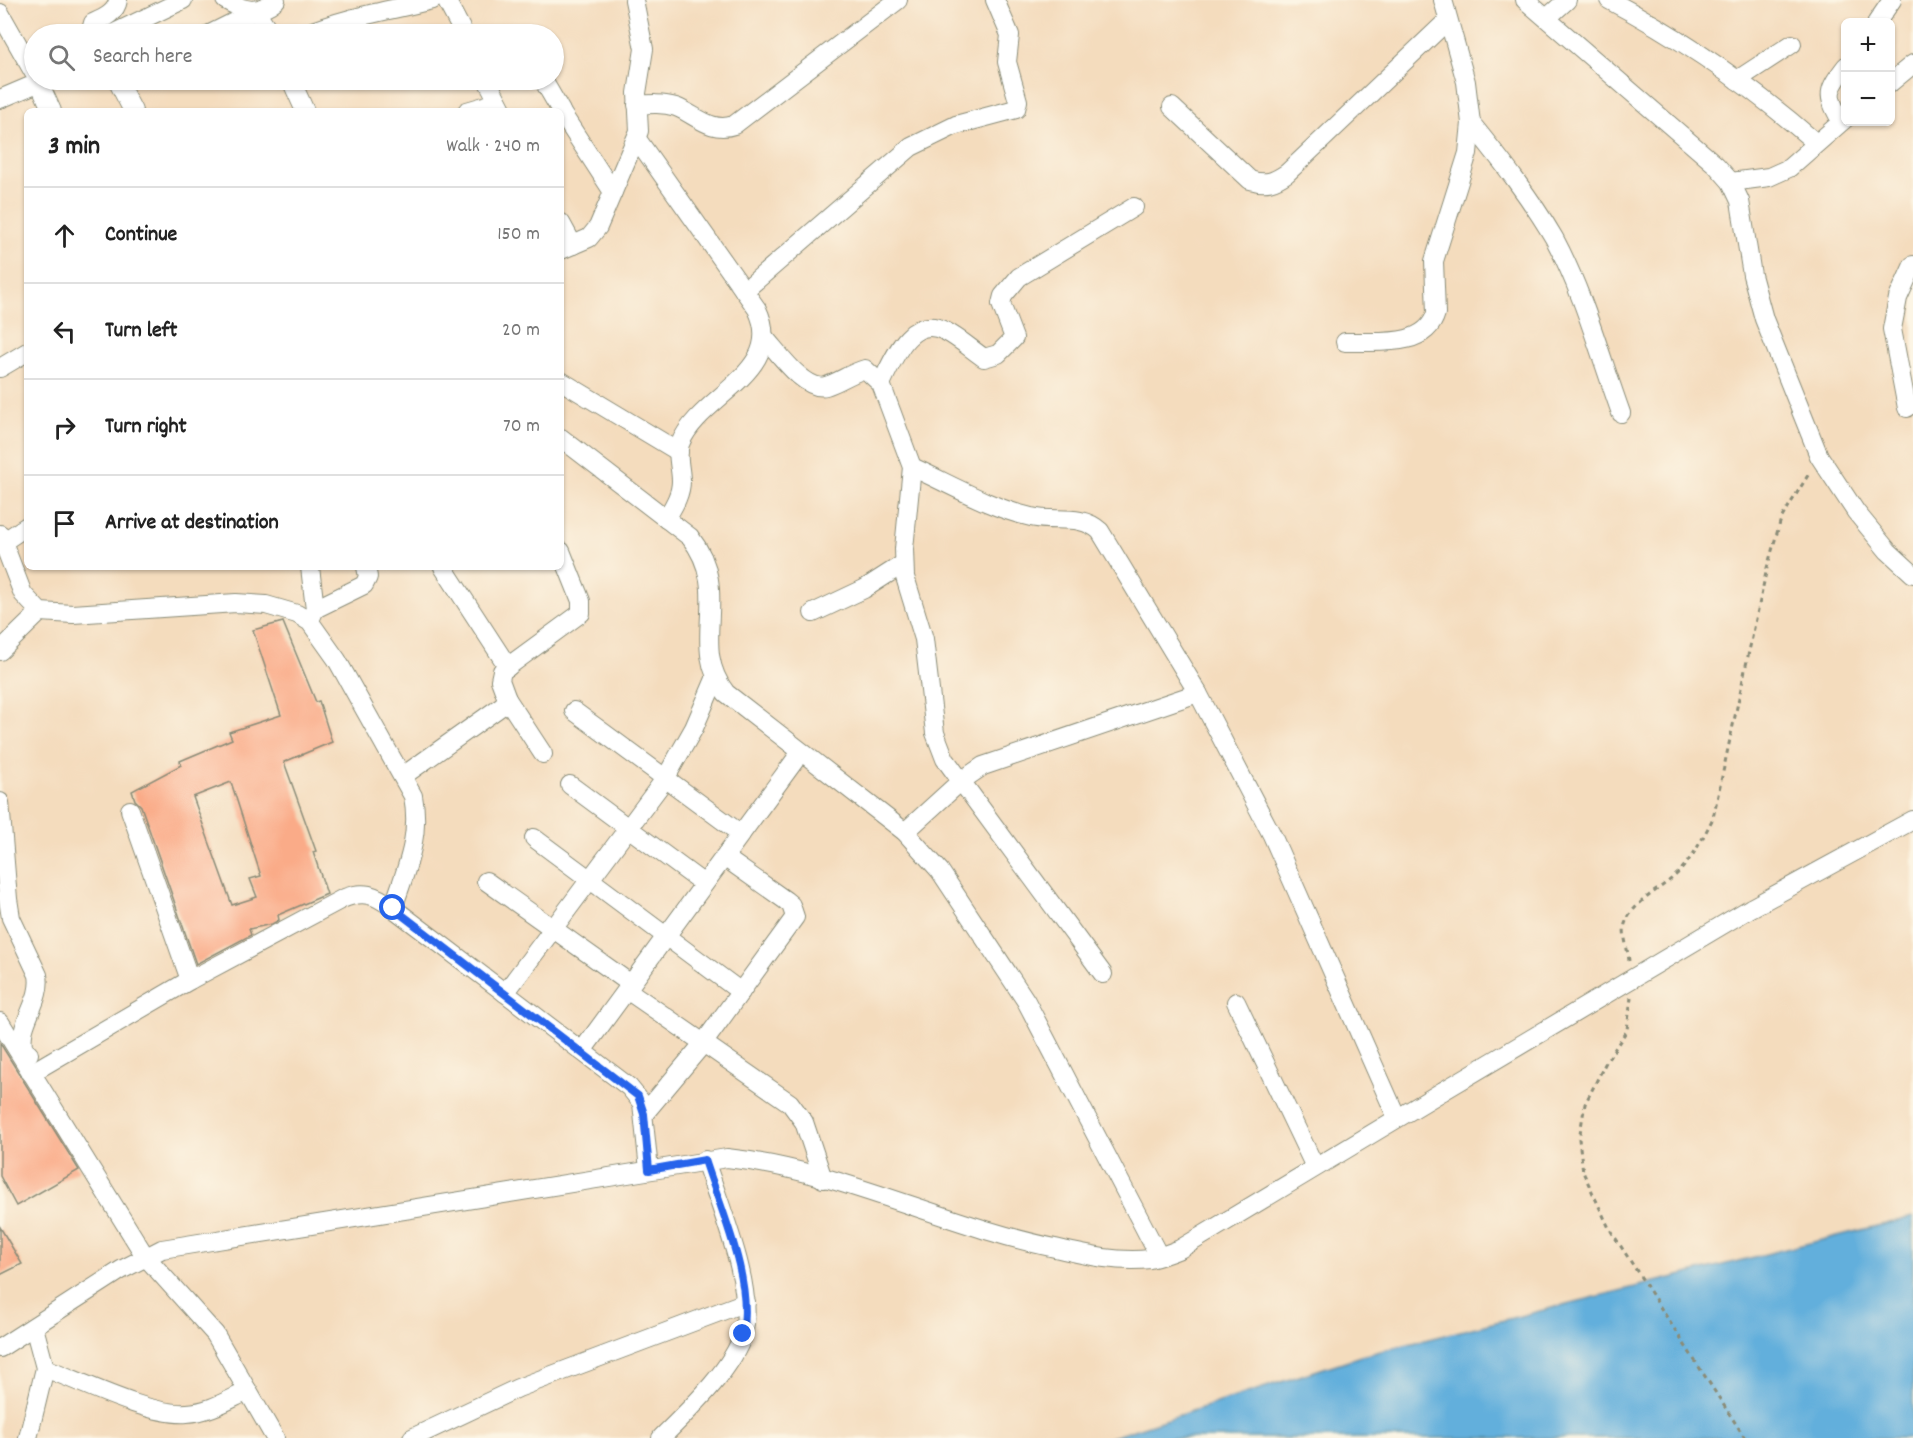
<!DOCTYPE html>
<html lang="en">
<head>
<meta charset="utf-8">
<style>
  :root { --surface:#fff; --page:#f2f2f2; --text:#222; --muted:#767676; --line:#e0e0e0 }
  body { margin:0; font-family:Dekko,sans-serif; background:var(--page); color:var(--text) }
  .controls { position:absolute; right:18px; top:18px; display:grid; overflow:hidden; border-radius:9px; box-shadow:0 2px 4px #0004 }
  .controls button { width:54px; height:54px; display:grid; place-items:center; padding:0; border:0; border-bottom:2px solid var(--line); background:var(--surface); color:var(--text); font:30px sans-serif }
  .stop { position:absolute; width:18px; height:18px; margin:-14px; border:4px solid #2563eb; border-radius:50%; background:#fff }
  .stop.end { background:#2563eb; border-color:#fff; box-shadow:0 2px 6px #0008 }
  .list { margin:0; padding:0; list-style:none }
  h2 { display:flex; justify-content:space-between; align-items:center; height:78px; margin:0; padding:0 24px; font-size:26px }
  h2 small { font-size:20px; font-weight:400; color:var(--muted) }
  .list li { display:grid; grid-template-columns:39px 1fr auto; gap:18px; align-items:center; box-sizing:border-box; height:96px; padding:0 24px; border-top:2px solid var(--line) }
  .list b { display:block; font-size:22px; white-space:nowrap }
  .list em { font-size:20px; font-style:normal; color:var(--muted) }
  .icon { flex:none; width:33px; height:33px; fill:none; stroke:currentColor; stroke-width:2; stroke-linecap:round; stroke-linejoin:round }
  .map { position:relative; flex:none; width:1913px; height:1438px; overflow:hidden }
  .search { position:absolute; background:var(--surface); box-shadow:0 2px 4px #0004; left:24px; top:24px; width:540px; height:66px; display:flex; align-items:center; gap:15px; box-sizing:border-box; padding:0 21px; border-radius:33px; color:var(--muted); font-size:22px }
  .panel { position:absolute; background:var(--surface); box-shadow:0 2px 4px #0004; left:24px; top:108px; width:540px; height:462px; border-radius:9px }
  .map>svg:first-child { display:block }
  .water { fill:#62afdc; stroke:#407688; stroke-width:1.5 }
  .building { fill:#faab88; fill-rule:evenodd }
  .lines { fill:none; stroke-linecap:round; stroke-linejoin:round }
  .minor-casing { stroke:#8a8c78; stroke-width:20 }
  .path { stroke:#8a8c78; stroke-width:3; stroke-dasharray:4.5 4.5; stroke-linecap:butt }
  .minor { stroke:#fff; stroke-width:18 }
  .minor-bridge-casing { stroke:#8a8c78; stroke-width:20; stroke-linecap:butt }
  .minor-bridge { stroke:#fff; stroke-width:18 }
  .route { stroke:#2563eb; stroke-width:8 }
</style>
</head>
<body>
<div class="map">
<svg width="1913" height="1438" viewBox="0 0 1913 1438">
  <rect width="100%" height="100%" fill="#fcf5e5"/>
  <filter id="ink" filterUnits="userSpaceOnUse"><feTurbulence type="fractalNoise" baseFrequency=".0167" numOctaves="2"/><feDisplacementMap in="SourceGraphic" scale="12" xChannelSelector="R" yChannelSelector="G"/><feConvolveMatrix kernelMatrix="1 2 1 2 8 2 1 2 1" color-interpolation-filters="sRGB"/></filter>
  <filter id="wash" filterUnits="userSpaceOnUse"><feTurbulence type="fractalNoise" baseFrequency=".008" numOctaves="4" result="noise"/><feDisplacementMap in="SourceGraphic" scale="24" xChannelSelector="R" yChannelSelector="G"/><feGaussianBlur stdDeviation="1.35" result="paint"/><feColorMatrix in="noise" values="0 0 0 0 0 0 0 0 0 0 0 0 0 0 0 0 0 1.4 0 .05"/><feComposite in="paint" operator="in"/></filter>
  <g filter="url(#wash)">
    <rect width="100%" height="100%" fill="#f4dcbd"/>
    <polygon class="water" points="1913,1217 1913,1438 1109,1438 1361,1356"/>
    <g id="blocks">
      <g class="building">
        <path d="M283,622L316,702L319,701L332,742L284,762L316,851L313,852L327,894L278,915L279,920L272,924L249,929L251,935L196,964L141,806L135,800L132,791L181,765L180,761L232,739L229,732L281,715L253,630ZM231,782L261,876L250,879L257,897L232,905L193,797Z"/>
        <polygon points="0,1043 79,1170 16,1206 0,1176"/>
        <polygon points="0,1227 22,1264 0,1275"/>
      </g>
    </g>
  </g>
  <g filter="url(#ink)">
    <use href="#blocks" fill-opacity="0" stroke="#8a8c78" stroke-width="1.5"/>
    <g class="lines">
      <g class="minor-casing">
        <g id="minor">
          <path d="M225,0C244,11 258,15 276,0"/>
          <polyline points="446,0 464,34"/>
          <polyline points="1525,0 1716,165 1731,182 1740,201 1752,275 1764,319 1819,456 1856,512 1888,551 1913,574"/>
          <path d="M1609,0C1683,39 1752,87 1815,142"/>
          <polyline points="0,13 34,73"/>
          <polyline points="1548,17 1567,0"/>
          <polyline points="1877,22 1892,0"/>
          <path d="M94,34L91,30L93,23C104,18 116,13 118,0"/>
          <polyline points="112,34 183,0"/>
          <polyline points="210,34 256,11 271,34"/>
          <path d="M305,34C345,17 389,11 432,0"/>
          <polyline points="38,80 52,111"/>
          <polyline points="117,80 133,111"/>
          <polyline points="291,80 305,111"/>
          <polyline points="487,80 503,111"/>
          <polyline points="543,80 561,111"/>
          <polyline points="1737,80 1792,44"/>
          <polyline points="1890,83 1913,64"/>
          <polyline points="0,99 40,82"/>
          <path d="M637,105C650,104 663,103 676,107C696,115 711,133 734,125L898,0"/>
          <path d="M1172,107L1250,180C1266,185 1274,182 1287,173L1448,20"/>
          <polyline points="467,111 498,102"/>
          <polyline points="561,112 613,192"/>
          <path d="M1841,121C1826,94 1827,91 1846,66"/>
          <path d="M1471,123C1501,160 1530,197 1554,238C1583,292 1600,355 1621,413"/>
          <path d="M637,139L757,309C788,372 699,395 680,444C676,456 681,468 681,481C681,495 673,507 666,519"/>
          <polyline points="1731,182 1769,177 1789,168 1846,118"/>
          <polyline points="561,223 573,245"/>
          <polyline points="561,250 589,238 598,227 639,131 637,93 644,49 634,0"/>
          <polyline points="744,291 911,147 956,125 1016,109 1018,101 1007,62 1010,35 995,0"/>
          <path d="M765,338C778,352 805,392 826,386C839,382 851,373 865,369L881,384L912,467L904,549L905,577L924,639L935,733L945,759L961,781L1103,974"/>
          <path d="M1345,342C1376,341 1426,349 1436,313L1434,261L1468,153L1471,123L1466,82L1443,0"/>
          <polyline points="0,368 27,352"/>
          <polyline points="561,381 679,452"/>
          <path d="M881,384C893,360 910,313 945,331C959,338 971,349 984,358L998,354L1014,338L1001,304L1003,296L1019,277L1134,207"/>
          <polyline points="1907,408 1892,329 1898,298 1913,265"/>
          <path d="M561,438L690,537C734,593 687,643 726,693L905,832L940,871L1026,1001L1159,1256"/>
          <path d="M912,467C950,484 990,508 1031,517C1055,523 1080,513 1100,531L1198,693L1272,835L1397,1118"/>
          <path d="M0,534L23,594L40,612L73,614L236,603L266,605L297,614L310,622L337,660L413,796C421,837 406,869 393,908"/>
          <polyline points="3,542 27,526"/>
          <polyline points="310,567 315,609 311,618"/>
          <polyline points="443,567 508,667"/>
          <polyline points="315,609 364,585 368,577 366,567"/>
          <polyline points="813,613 864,589 903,564"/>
          <polyline points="0,651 40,612"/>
          <polyline points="507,699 543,754"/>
          <polyline points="574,711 741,834"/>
          <polyline points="403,776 503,705 507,699 500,680 502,671 581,613 581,601 561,551"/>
          <polyline points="570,785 704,884"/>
          <path d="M0,802L8,899L11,918L38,975C43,1002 16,1024 24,1050L29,1054"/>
          <polyline points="130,810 190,980"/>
          <polyline points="905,832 961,781 983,766 1198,693"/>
          <polyline points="534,838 741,992"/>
          <polyline points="486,881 631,984"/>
          <polyline points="1751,908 1913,820"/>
          <polyline points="627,990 790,1103 804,1122 823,1179"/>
          <polyline points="505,993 665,779 694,728 715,679"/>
          <polyline points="1236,1002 1315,1167"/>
          <polyline points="0,1022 145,1256 215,1334 275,1438"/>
          <polyline points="582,1051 801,752"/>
          <path d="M31,1073L190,980L342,899C363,890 375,894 393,908L629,1087L642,1103L649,1170"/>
          <polyline points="644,1114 702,1045 795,917 791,905 785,900 724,857"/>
          <path d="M0,1348L121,1270L162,1249L727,1158C840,1170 944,1225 1055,1248C1085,1255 1118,1263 1150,1259C1160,1257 1170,1253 1180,1249L1443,1091"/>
          <path d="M45,1368C82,1382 150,1416 187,1413C209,1412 228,1400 248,1391"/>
          <polyline points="28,1438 45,1368 34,1327"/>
          <polyline points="412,1438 518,1388 746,1302"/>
          <path d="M661,1438C687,1412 733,1369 743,1334C756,1289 719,1205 705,1160"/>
        </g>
      </g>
      <g class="path">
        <path d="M1629,961C1628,950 1622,933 1625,924C1633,901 1662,889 1678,873C1694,856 1703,838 1713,818L1767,568L1781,519L1810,472"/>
        <polyline points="1631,997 1627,1030 1605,1064 1585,1104 1579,1139 1583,1172 1609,1228 1745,1438"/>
      </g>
      <use href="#minor" class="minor"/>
      <g class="minor-bridge-casing">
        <polyline id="minor-bridge" points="1443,1091 1751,908"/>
      </g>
      <use href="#minor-bridge" class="minor-bridge"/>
    </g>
  </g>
  <g class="lines" filter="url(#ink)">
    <path class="route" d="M393,908L638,1096L644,1114L649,1170L705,1160C722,1213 753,1279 743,1334"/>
  </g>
</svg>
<div class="controls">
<button>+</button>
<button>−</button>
</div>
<div class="stop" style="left:393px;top:908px"></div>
<div class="stop end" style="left:743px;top:1334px"></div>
<div class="search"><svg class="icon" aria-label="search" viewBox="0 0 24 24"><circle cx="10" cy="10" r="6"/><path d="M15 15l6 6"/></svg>Search here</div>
<section class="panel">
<h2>3 min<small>Walk · 240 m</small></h2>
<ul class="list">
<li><svg class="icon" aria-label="ahead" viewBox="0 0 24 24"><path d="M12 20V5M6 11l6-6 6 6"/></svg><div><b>Continue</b></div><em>150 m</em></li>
<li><svg class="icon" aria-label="left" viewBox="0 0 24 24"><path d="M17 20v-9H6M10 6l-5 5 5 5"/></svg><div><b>Turn left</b></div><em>20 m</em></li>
<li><svg class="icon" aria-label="right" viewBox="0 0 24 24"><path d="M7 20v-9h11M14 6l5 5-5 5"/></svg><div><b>Turn right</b></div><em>70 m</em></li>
<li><svg class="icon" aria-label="arrive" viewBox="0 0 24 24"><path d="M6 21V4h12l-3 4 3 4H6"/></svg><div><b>Arrive at destination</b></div></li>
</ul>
</section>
</div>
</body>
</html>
